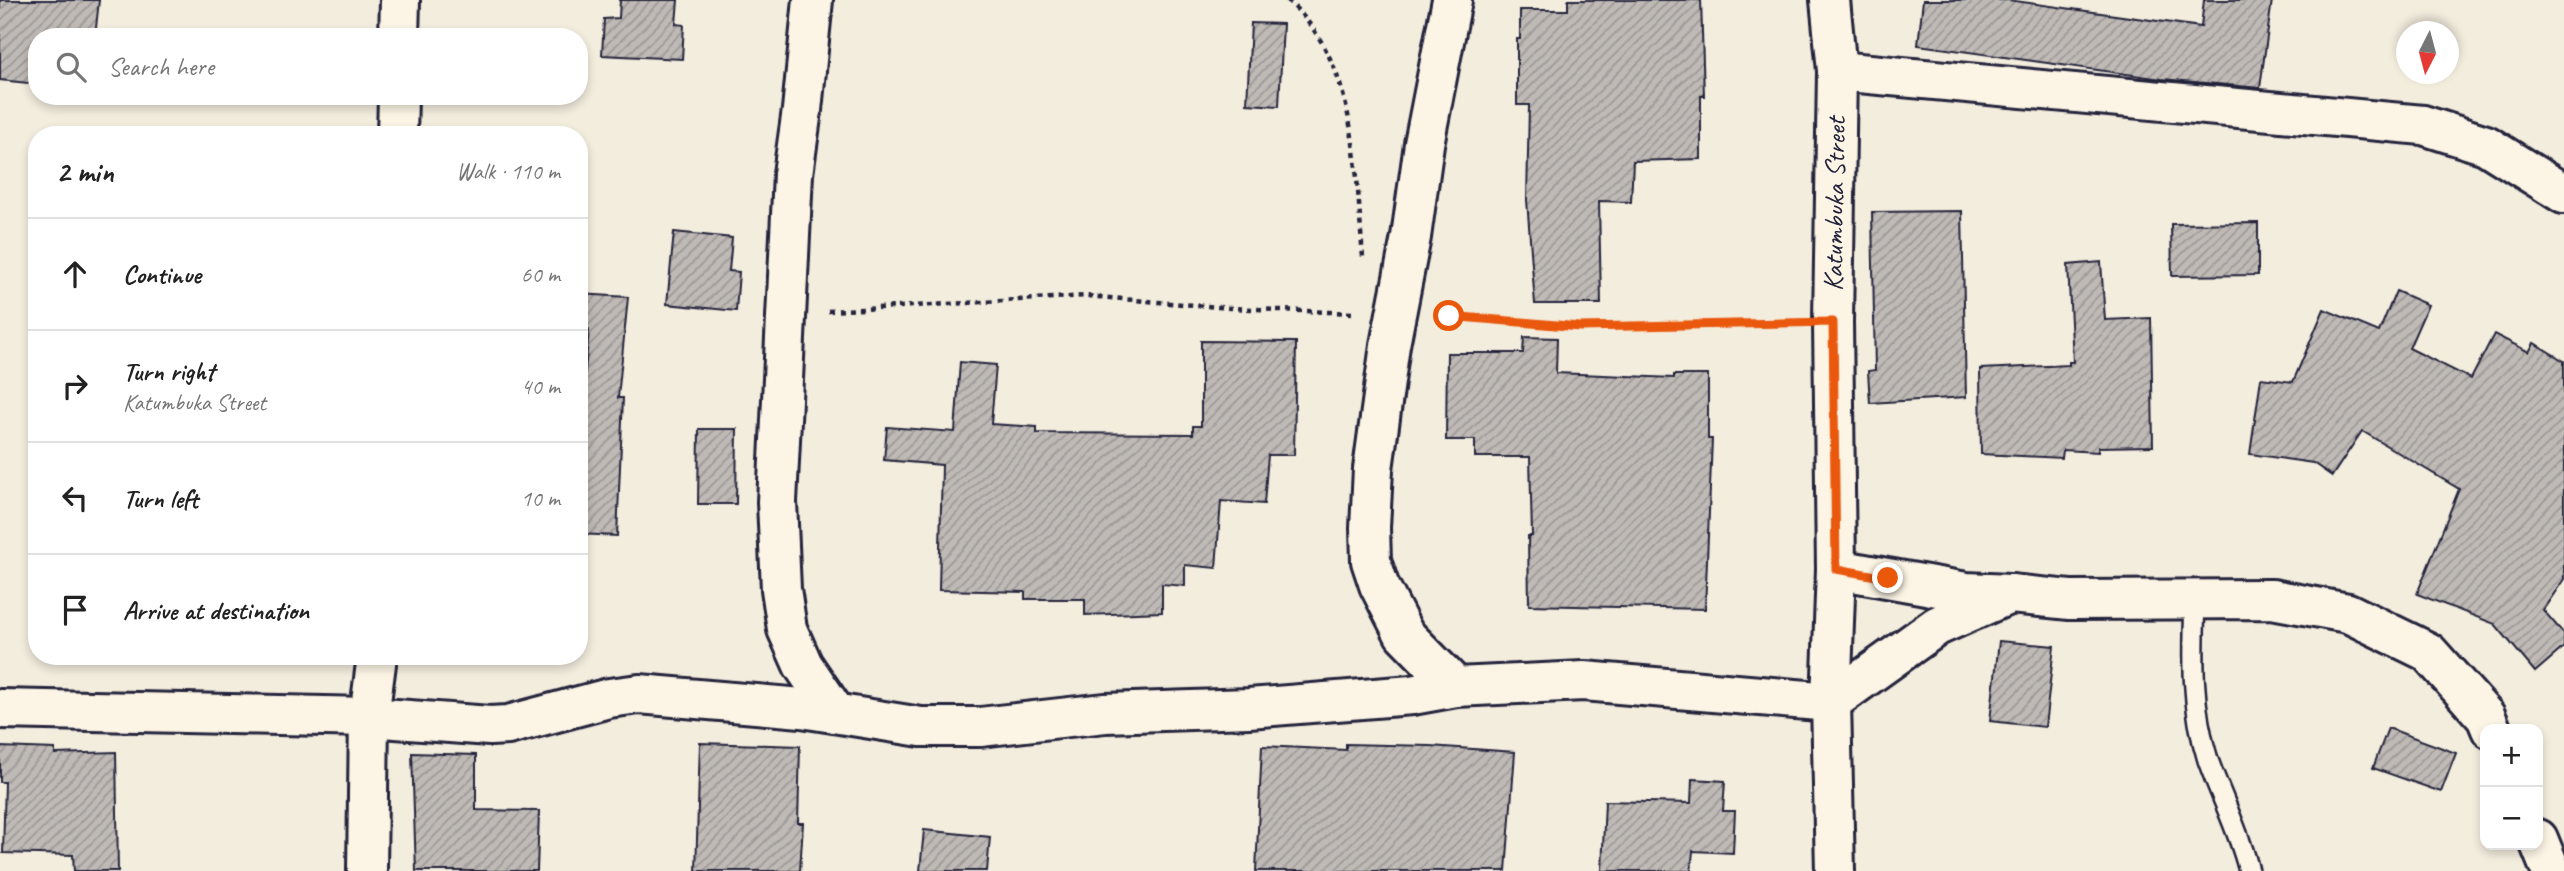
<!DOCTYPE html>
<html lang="en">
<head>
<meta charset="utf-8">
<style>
  :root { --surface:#fff; --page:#f2f2f2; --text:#222; --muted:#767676; --line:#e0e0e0 }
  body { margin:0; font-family:Caveat,sans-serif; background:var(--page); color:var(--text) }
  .controls { position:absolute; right:21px; bottom:21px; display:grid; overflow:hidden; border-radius:14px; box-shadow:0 4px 10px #0003 }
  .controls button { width:63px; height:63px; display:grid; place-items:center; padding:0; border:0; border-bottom:2px solid var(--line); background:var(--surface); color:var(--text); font:35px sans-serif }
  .compass { position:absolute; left:2396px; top:21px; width:63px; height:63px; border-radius:50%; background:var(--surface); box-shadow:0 4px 10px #0003; rotate:186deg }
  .stop { position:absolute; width:21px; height:21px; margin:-16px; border:5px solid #ea580c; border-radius:50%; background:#fff }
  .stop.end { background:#ea580c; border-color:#fff; box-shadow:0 2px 7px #0008 }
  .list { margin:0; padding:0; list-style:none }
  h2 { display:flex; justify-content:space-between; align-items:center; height:91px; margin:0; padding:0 28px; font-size:30px }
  h2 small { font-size:23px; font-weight:400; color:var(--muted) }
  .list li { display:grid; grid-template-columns:46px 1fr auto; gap:21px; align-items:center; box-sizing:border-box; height:112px; padding:0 28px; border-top:2px solid var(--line) }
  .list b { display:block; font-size:26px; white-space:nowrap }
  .list p { margin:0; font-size:23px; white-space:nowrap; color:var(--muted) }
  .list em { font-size:23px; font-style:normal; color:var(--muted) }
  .icon { flex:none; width:38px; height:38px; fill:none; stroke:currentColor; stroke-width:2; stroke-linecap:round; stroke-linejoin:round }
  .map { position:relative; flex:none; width:2564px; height:871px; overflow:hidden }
  .search { position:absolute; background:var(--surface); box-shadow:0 4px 10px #0003; left:28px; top:28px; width:560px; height:77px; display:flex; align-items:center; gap:18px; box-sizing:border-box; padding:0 24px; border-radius:28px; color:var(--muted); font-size:26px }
  .panel { position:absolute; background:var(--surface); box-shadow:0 4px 10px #0003; left:28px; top:126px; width:560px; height:539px; border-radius:28px }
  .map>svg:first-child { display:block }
  .building { fill:url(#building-hatch); stroke:#22223b; stroke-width:2 }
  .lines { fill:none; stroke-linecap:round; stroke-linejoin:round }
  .service-casing { stroke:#22223b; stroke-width:24 }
  .minor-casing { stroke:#22223b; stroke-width:44 }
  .secondary-casing { stroke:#22223b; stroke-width:44 }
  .path { stroke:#22223b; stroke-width:4.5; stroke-dasharray:5 5; stroke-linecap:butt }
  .service { stroke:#fcf5e5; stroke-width:19 }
  .minor { stroke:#fcf5e5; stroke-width:38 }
  .secondary { stroke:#fcf5e5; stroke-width:38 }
  .route { stroke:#ea580c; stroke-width:9 }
  .labels { text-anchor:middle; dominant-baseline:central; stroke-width:6; stroke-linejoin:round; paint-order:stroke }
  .street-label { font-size:28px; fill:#22223b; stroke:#fcf5e5 }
</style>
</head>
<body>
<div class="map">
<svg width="2564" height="871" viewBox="0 0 2564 871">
  <defs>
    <pattern id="building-hatch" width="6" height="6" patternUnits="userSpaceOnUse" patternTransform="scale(1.75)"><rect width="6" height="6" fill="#bfbab6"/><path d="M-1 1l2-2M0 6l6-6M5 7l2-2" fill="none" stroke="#9b9795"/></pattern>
  </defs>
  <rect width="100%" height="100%" fill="#f3edde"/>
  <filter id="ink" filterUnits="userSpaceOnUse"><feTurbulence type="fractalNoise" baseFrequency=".0143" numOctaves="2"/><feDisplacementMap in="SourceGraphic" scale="14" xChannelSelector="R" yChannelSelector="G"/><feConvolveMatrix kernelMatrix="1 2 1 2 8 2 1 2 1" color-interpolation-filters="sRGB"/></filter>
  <g filter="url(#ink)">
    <g class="building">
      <polygon points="0,0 99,0 95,37 37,37 37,84 0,80"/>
      <polygon points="620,0 678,0 676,24 684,25 682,59 602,55 604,19 619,18"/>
      <polygon points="1568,0 1701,0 1704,96 1701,96 1701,159 1633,161 1631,202 1599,201 1601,304 1535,304 1527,200 1529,105 1517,105 1517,39 1520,39 1520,10 1568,10"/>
      <polygon points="1923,0 2008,0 2201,27 2204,0 2272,0 2260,88 2162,79 1918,45"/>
      <polygon points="1251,23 1283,24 1279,106 1247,104"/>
      <polygon points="1962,211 1966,397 1870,403 1868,371 1875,370 1872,212"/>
      <polygon points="2258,223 2258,275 2172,276 2171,224"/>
      <polygon points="674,232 732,238 729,271 739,272 736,311 667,304"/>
      <polygon points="2101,262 2105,320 2151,318 2153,446 2098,447 2098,452 2063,450 2062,458 1981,454 1980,369 2069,365 2069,362 2073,362 2068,265"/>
      <polygon points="2396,291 2428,305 2409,348 2471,379 2494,334 2529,352 2534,343 2564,361 2564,579 2543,610 2564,634 2564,647 2535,672 2495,624 2417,594 2459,489 2362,431 2332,476 2313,463 2250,454 2261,378 2293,382 2324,309 2379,332"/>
      <polygon points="579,294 628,297 618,398 623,398 617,536 579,534 580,422 589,330 579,330"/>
      <polygon points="1524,337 1557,338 1556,373 1674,378 1674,375 1708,375 1708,439 1712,439 1705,609 1529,605 1528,536 1532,536 1530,457 1475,457 1475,440 1446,440 1447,353 1523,353"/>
      <polygon points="1201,341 1296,342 1294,455 1268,455 1264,504 1221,501 1216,568 1185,565 1185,586 1162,584 1162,612 1085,615 1085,599 1025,599 1025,592 939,590 942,465 884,460 887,427 955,432 960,362 996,365 991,424 1037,427 1037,433 1193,434 1193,426 1201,426"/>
      <polygon points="699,429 737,429 736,504 698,504"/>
      <polygon points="1999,641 2054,646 2045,727 1990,721"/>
      <polygon points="2388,728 2456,753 2441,792 2373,768"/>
      <polygon points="700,743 800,746 798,823 803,823 800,871 696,871"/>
      <polygon points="1346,744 1430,746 1515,752 1506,871 1256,871 1262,746 1346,750"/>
      <polygon points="0,747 55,749 55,754 116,752 118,871 74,871 73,855 3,853 5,782 0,782"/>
      <polygon points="412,753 476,755 476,810 539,811 537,871 416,871"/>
      <polygon points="1692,779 1725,781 1723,811 1735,811 1733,853 1693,851 1691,871 1602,871 1605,801 1691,803"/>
      <polygon points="924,830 990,837 987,871 920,871"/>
    </g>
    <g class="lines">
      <g class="service-casing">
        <path id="service" d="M2195,600C2193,654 2191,707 2208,760C2221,797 2240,833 2249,871"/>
      </g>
      <g class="minor-casing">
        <g id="minor">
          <polyline points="813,0 802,110 793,174 777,502 781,589 787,629 803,665 835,712"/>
          <polyline points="1452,0 1424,144 1411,237 1390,345 1373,469 1370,528 1371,561 1379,585 1404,634 1456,687"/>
          <polyline points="399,37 400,0"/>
          <polyline points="1837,71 2423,125 2486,145 2564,194"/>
          <polyline points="397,135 398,96"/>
          <polyline points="1836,569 1966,592 2010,594 2070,600 2272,599 2348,613 2428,652 2486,717 2491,729"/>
          <polyline points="0,709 369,717 490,726 508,725 609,698 639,694 802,708 921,727 980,727 1105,713 1249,708 1412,695 1456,687 1584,681 1831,702 1937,626 2010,594"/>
          <polyline points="2538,839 2551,871"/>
          <polyline points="367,871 369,717 377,656"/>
        </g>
      </g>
      <g class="secondary-casing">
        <polyline id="secondary" points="1830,0 1837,71 1833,322 1836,569 1831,702 1835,871"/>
      </g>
      <g class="path">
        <path d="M1287,0C1359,63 1355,170 1363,257"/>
        <polyline points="828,311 1087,296 1230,308 1354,313"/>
        <polyline points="1435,315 1580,327 1794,323"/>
      </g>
      <use href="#service" class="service"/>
      <use href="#minor" class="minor"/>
      <use href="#secondary" class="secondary"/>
    </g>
  </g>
  <g class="lines" filter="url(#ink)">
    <polyline class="route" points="1449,316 1580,327 1833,322 1836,569 1888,578"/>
  </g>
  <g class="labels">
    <g class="street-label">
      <text transform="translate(1834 204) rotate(-89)">Katumbuka Street</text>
    </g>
  </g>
</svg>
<div class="controls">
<button>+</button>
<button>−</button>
</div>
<svg class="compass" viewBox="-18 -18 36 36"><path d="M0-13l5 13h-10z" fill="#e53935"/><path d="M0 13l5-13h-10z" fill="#767676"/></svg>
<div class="stop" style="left:1449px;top:316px"></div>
<div class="stop end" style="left:1888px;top:578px"></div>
<div class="search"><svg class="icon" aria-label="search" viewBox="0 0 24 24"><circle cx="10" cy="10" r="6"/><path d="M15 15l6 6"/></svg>Search here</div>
<section class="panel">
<h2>2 min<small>Walk · 110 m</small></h2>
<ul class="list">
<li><svg class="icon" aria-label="ahead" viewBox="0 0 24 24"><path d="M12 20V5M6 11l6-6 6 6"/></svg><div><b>Continue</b></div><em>60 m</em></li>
<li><svg class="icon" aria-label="right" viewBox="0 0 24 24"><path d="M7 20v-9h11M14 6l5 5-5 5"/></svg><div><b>Turn right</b><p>Katumbuka Street</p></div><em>40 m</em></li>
<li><svg class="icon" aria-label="left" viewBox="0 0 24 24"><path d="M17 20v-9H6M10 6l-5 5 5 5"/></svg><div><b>Turn left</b></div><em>10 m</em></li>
<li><svg class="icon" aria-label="arrive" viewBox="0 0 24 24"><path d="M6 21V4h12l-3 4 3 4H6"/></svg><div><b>Arrive at destination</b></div></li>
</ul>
</section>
</div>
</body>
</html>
